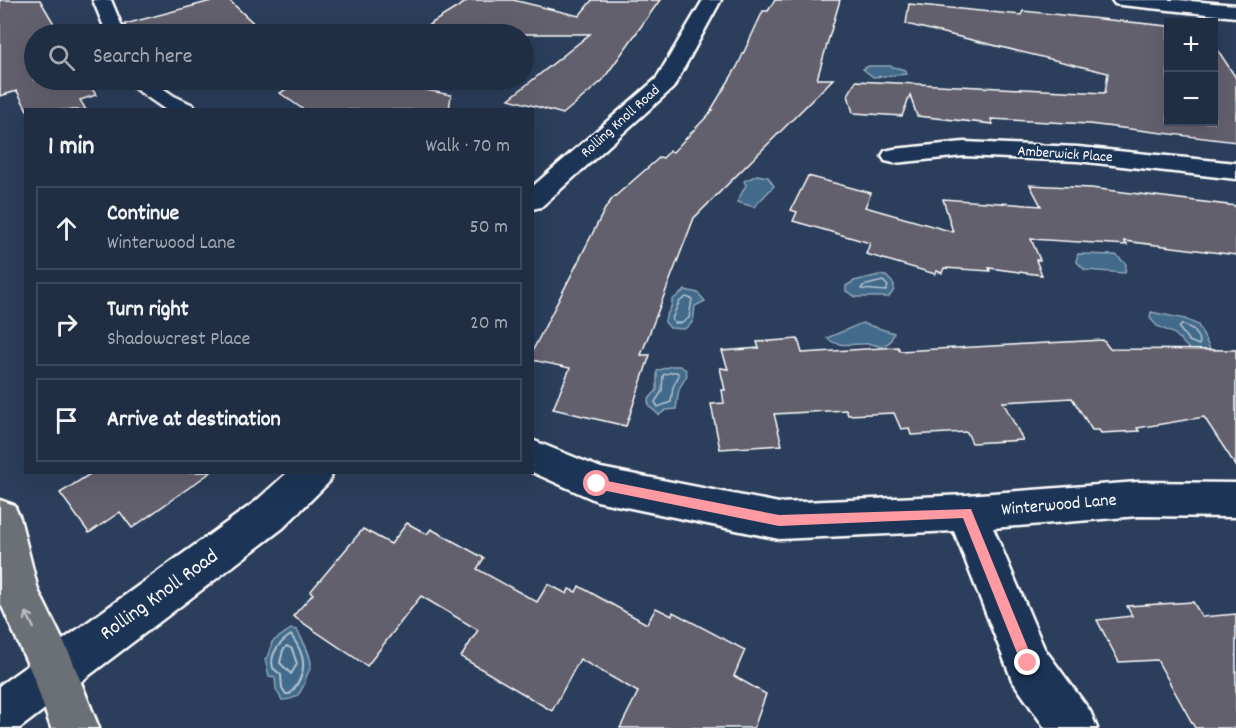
<!DOCTYPE html>
<html lang="en">
<head>
<meta charset="utf-8">
<style>
  :root { --surface:#202e44; --page:#2d3a4f; --text:#f1f3f6; --muted:#a2a8b2; --line:#3d4a5d }
  body { margin:0; font-family:Dekko,sans-serif; background:var(--page); color:var(--text) }
  .controls { position:absolute; right:18px; top:18px; display:grid; overflow:hidden; border-radius:0px; box-shadow:0 6px 24px #0002 }
  .controls button { width:54px; height:54px; display:grid; place-items:center; padding:0; border:0; border-bottom:2px solid var(--line); background:var(--surface); color:var(--text); font:30px sans-serif }
  .stop { position:absolute; width:18px; height:18px; margin:-14px; border:4px solid #ff9aa2; border-radius:50%; background:#fff }
  .stop.end { background:#ff9aa2; border-color:#fff; box-shadow:0 2px 6px #0008 }
  .list { margin:0; padding:0; list-style:none }
  h2 { display:flex; justify-content:space-between; align-items:center; height:78px; margin:0; padding:0 24px; font-size:26px }
  h2 small { font-size:20px; font-weight:400; color:var(--muted) }
  .list li { display:grid; grid-template-columns:39px 1fr auto; gap:18px; align-items:center; box-sizing:border-box; height:84px; margin:0 12px 12px; padding:0 12px; border:2px solid var(--line); border-radius:0px }
  .list b { display:block; font-size:22px; white-space:nowrap }
  .list p { margin:0; font-size:20px; white-space:nowrap; color:var(--muted) }
  .list em { font-size:20px; font-style:normal; color:var(--muted) }
  .icon { flex:none; width:33px; height:33px; fill:none; stroke:currentColor; stroke-width:2; stroke-linecap:round; stroke-linejoin:round }
  .map { position:relative; flex:none; width:1236px; height:728px; overflow:hidden }
  .search { position:absolute; background:var(--surface); box-shadow:0 6px 24px #0002; left:24px; top:24px; width:510px; height:66px; display:flex; align-items:center; gap:15px; box-sizing:border-box; padding:0 21px; border-radius:33px; color:var(--muted); font-size:22px }
  .panel { position:absolute; background:var(--surface); box-shadow:0 6px 24px #0002; left:24px; top:108px; width:510px; height:366px; border-radius:0px }
  .map>svg:first-child { display:block }
  .water { fill:#426a8a; stroke:#8ea6b9; stroke-width:1.5 }
  .lines { fill:none; stroke-linecap:round; stroke-linejoin:round }
  .shore-far1 { stroke:#b3c3d0; stroke-width:1.5 }
  .shore { stroke:#b3c3d0; stroke-width:2 }
  .building { fill:#62606d; stroke:#fff; stroke-width:1.5 }
  .minor-casing { stroke:#fff; stroke-width:5 }
  .primary-casing { stroke:#fff; stroke-width:5 }
  .minor { fill:#1d3557; fill-rule:evenodd }
  .primary { fill:#6b6f75; fill-rule:evenodd }
  .oneway { stroke:#bcbec1 }
  .route { fill:#ff9aa2 }
  .labels { text-anchor:middle; dominant-baseline:central; stroke-width:5; stroke-linejoin:round; paint-order:stroke }
  .far-street-label { font-size:15px; fill:#fff; stroke:#1d3557 }
  .street-label { font-size:18px; fill:#fff; stroke:#1d3557 }
  .near-street-label { font-size:21px; fill:#fff; stroke:#1d3557 }
</style>
</head>
<body>
<div class="map">
<svg width="1236" height="728" viewBox="0 0 1236 728">
  <rect width="100%" height="100%" fill="#2b3e5b"/>
  <filter id="ink" filterUnits="userSpaceOnUse"><feTurbulence type="fractalNoise" baseFrequency=".0167" numOctaves="2"/><feDisplacementMap in="SourceGraphic" scale="12" xChannelSelector="R" yChannelSelector="G"/><feConvolveMatrix kernelMatrix="1 2 1 2 8 2 1 2 1" color-interpolation-filters="sRGB"/></filter>
  <g filter="url(#ink)">
    <g class="water">
      <polygon points="869,66 890,66 905,70 907,74 873,77 863,69"/>
      <polygon points="757,175 768,177 774,186 754,207 737,202 746,185 744,181"/>
      <polygon points="1078,254 1116,255 1126,264 1125,273 1085,270 1076,261"/>
      <polygon points="879,275 886,276 894,284 894,290 889,297 856,297 846,291 846,286 854,281"/>
      <path d="M685,290L698,293L705,301L695,306C693,318 696,322 684,329L670,328L665,322C665,313 673,310 672,300Z"/>
      <polygon points="1151,312 1185,319 1198,325 1211,351 1197,353 1189,349 1175,334 1157,326 1150,318"/>
      <path d="M862,323L894,333L890,342L881,347C863,338 842,352 827,338Z"/>
      <polygon points="671,366 680,366 686,370 687,375 679,389 676,409 666,410 659,415 649,406 648,400 657,390 657,371"/>
      <path d="M291,629L297,630C302,640 311,653 311,665C311,669 307,673 306,678C302,692 298,700 282,700L276,689L275,677L269,676L265,659L269,655L272,642Z"/>
    </g>
    <g class="lines">
      <g class="shore-far1">
        <polygon points="883,281 888,286 886,291 861,289 863,286"/>
        <polygon points="686,297 692,299 689,318 682,323 674,323 672,319 679,302"/>
        <polygon points="1182,324 1194,330 1200,342 1199,345 1189,341 1179,328"/>
        <polygon points="672,372 677,372 679,375 673,387 671,402 658,407 655,402 662,391 663,375"/>
      </g>
      <g class="shore">
        <path d="M291,635C307,657 308,673 290,694H286L282,688L281,675L273,668C269,654 280,642 291,635Z"/>
        <polygon points="287,646 292,649 297,664 291,674 280,663 283,650"/>
      </g>
    </g>
    <g class="building">
      <polygon points="0,0 40,0 60,34 34,34 34,80 87,80 96,95 80,100 86,110 27,110 17,91 0,96"/>
      <polygon points="215,0 229,0 265,34 127,34 125,24"/>
      <polygon points="469,0 513,0 579,16 592,0 660,0 602,81 563,114 509,99 590,34 414,34"/>
      <polygon points="775,0 840,0 817,79 833,79 694,218 641,355 650,355 626,426 553,409 570,368 532,360 532,352 605,209 612,199 660,157 663,158 670,151 673,152 713,110 711,110 737,67 763,11 768,11"/>
      <polygon points="909,4 1021,15 1023,11 1168,26 1168,122 1214,122 1214,44 1236,78 1236,142 1089,124 991,119 993,124 917,116 910,95 902,116 853,113 848,95 856,81 1105,93 1108,73 906,24"/>
      <polygon points="300,80 377,80 451,95 449,110 304,110 280,93"/>
      <polygon points="808,176 871,193 865,207 953,232 943,199 1041,206 1030,185 1091,188 1236,206 1236,255 1124,241 1127,245 1031,239 1040,260 1036,260 1042,275 989,268 990,271 944,268 942,273 937,271 935,274 866,254 870,243 793,221 797,212 791,210"/>
      <polygon points="798,339 802,353 898,347 900,351 1103,340 1110,349 1236,350 1236,466 1204,417 1137,428 1139,431 1101,433 1099,430 1092,430 1072,398 1003,402 1023,440 972,443 967,432 911,435 909,428 901,429 894,413 848,415 846,410 774,414 782,445 720,449 711,404 724,403 722,390 725,390 720,368 728,369 722,351 759,348 757,342"/>
      <polygon points="93,472 211,472 132,528 120,512 89,533 60,493"/>
      <polygon points="407,523 427,534 431,529 484,558 477,569 537,602 548,584 567,594 569,589 576,592 579,586 647,624 656,608 672,616 673,612 745,650 734,676 766,694 754,728 620,728 638,692 580,659 552,711 461,657 478,630 421,596 367,666 293,616 313,594 310,592 363,529 391,544"/>
      <polygon points="1193,602 1202,617 1236,614 1236,728 1195,728 1157,660 1119,662 1097,620 1132,616 1127,606"/>
    </g>
    <g class="lines">
      <g class="minor-casing">
        <g id="minor">
          <polygon points="93,0 111,0 125,34 107,34"/>
          <polygon points="703,0 721,0 673,88 541,207 532,209 532,187 656,79"/>
          <polygon points="1112,0 1179,0 1236,5 1236,17 1121,5 1115,4"/>
          <polygon points="128,80 151,80 174,96 193,105 196,110 166,110 130,85"/>
          <polygon points="964,142 1078,147 1236,163 1236,179 1078,161 964,156 894,163 885,161 882,156 885,151 894,149"/>
          <polygon points="532,440 601,468 779,503 967,495 1138,482 1236,483 1236,517 1138,516 993,528 1044,648 1090,711 1097,728 1045,728 1012,680 954,531 779,539 597,501 532,472"/>
          <polygon points="288,472 333,472 328,483 283,528 20,728 0,728 0,685 255,502"/>
        </g>
      </g>
      <g class="primary-casing">
        <polygon id="primary" points="0,500 14,505 20,518 38,590 71,657 99,728 51,728 34,678 0,602"/>
      </g>
      <use href="#minor" class="minor"/>
      <use href="#primary" class="primary"/>
    </g>
    <defs><path id="oneway-shaft" d="M-6 0H5M1.5-3L5.5 0L1.5 3" fill="none" stroke-width="1.6" stroke-linecap="round" stroke-linejoin="round" transform="scale(1.5)"/></defs>
    <use class="oneway" href="#oneway-shaft" transform="translate(30 620) rotate(-115)"/>
  </g>
  <polygon class="route" points="597,479 779,515 971,509 1034,663 1032,668 1028,670 1023,668 963,518 779,526 597,489 591,484"/>
  <g class="labels">
    <g class="far-street-label">
      <text transform="translate(621 122) rotate(-42)">Rolling Knoll Road</text>
      <text transform="translate(1065 155) rotate(4)">Amberwick Place</text>
    </g>
    <g class="street-label">
      <text transform="translate(1059 506) rotate(-5)">Winterwood Lane</text>
    </g>
    <g class="near-street-label">
      <text transform="translate(160 596) rotate(-36)">Rolling Knoll Road</text>
    </g>
  </g>
</svg>
<div class="controls">
<button>+</button>
<button>−</button>
</div>
<div class="stop" style="left:597px;top:484px"></div>
<div class="stop end" style="left:1028px;top:663px"></div>
<div class="search"><svg class="icon" aria-label="search" viewBox="0 0 24 24"><circle cx="10" cy="10" r="6"/><path d="M15 15l6 6"/></svg>Search here</div>
<section class="panel">
<h2>1 min<small>Walk · 70 m</small></h2>
<ul class="list">
<li><svg class="icon" aria-label="ahead" viewBox="0 0 24 24"><path d="M12 20V5M6 11l6-6 6 6"/></svg><div><b>Continue</b><p>Winterwood Lane</p></div><em>50 m</em></li>
<li><svg class="icon" aria-label="right" viewBox="0 0 24 24"><path d="M7 20v-9h11M14 6l5 5-5 5"/></svg><div><b>Turn right</b><p>Shadowcrest Place</p></div><em>20 m</em></li>
<li><svg class="icon" aria-label="arrive" viewBox="0 0 24 24"><path d="M6 21V4h12l-3 4 3 4H6"/></svg><div><b>Arrive at destination</b></div></li>
</ul>
</section>
</div>
</body>
</html>
